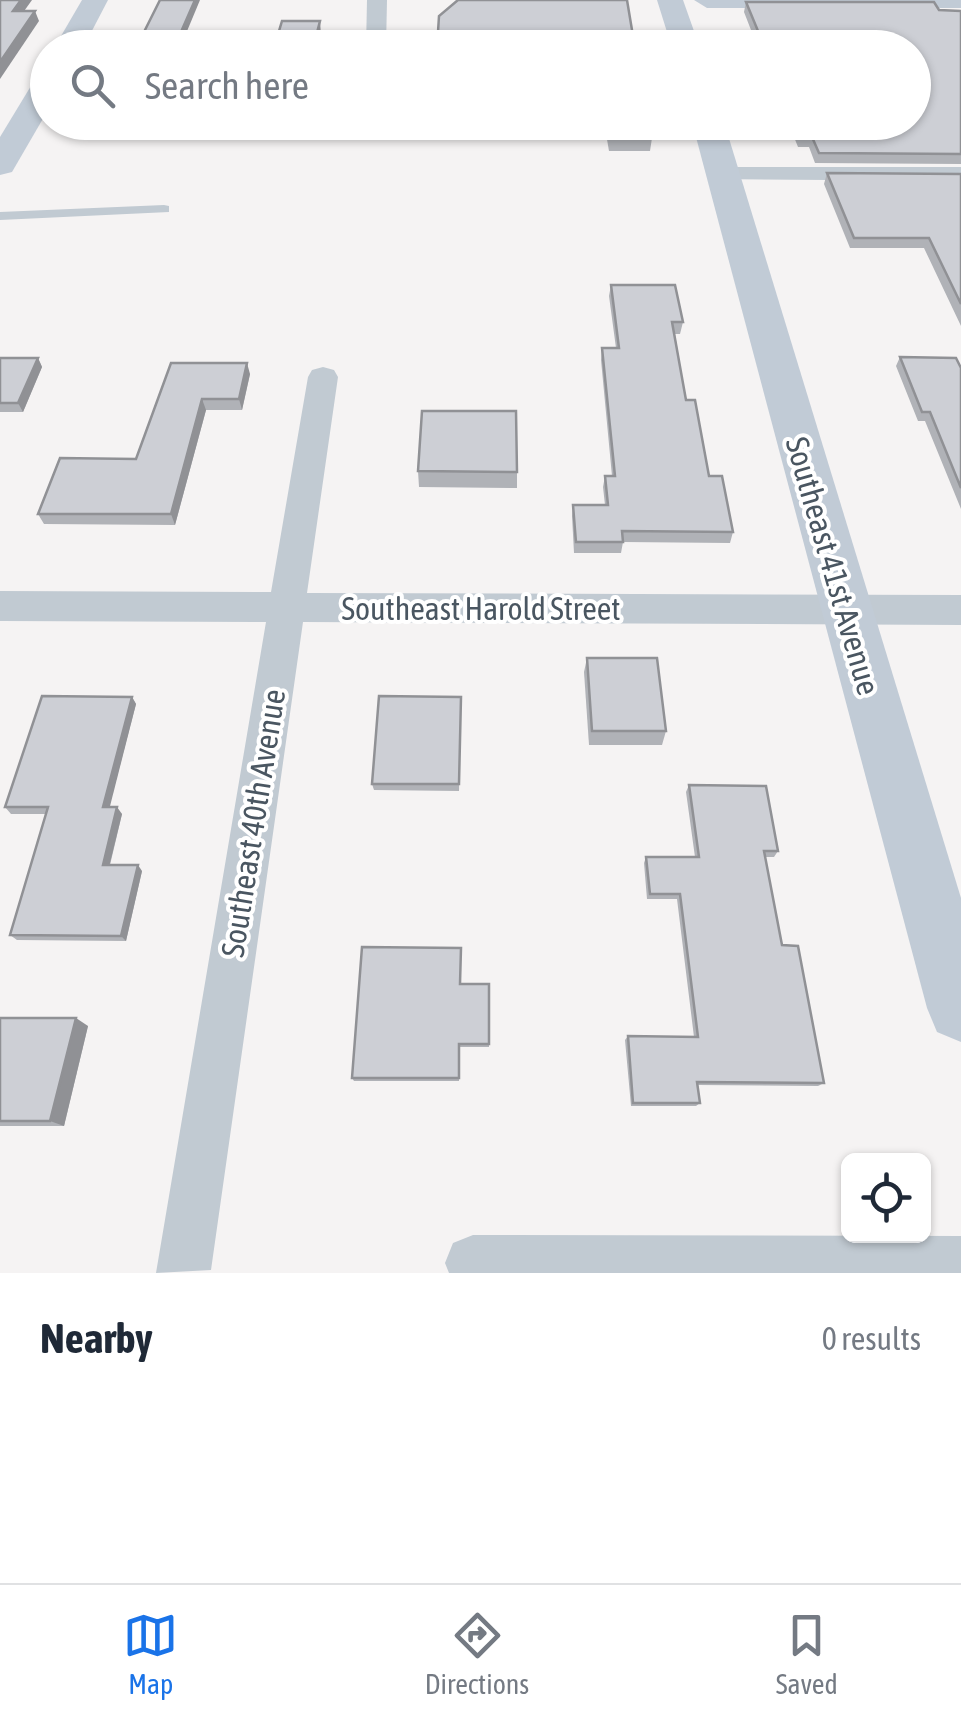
<!DOCTYPE html>
<html lang="en">
<head>
<meta charset="utf-8">
<style>
  :root { --surface:#fff; --page:#f6f6f7; --text:#1f2937; --muted:#747a83; --line:#e0e1e3; --accent:#1a73e8 }
  body { margin:0; font-family:"Asap Condensed",sans-serif; background:var(--page); color:var(--text) }
  .controls { position:absolute; right:30px; bottom:30px; display:grid; overflow:hidden; border-radius:15px; box-shadow:0 2px 8px #0004 }
  .controls button { width:90px; height:90px; display:grid; place-items:center; padding:0; border:0; border-bottom:2px solid var(--line); background:var(--surface); color:var(--text); font:50px sans-serif }
  .list { margin:0; padding:0; list-style:none }
  h2 { display:flex; justify-content:space-between; align-items:center; height:130px; margin:0; padding:0 40px; font-size:42px }
  h2 small { font-size:32px; font-weight:400; color:var(--muted) }
  .icon { flex:none; width:55px; height:55px; fill:none; stroke:currentColor; stroke-width:2; stroke-linecap:round; stroke-linejoin:round }
  .map { position:relative; flex:none; width:961px; height:1273px; overflow:hidden }
  .search { position:absolute; background:var(--surface); box-shadow:0 2px 8px #0004; left:30px; right:30px; top:30px; height:110px; display:flex; align-items:center; gap:25px; box-sizing:border-box; padding:0 35px; border-radius:55px; color:var(--muted); font-size:38px }
  .sheet { height:310px; background:var(--surface) }
  nav { display:flex; justify-content:space-around; align-items:center; box-sizing:border-box; height:140px; border-top:2px solid var(--line); background:var(--surface); font-size:28px; color:var(--muted) }
  nav a { display:grid; justify-items:center; gap:5px }
  nav .on { color:var(--accent) }
  .map>svg:first-child { display:block }
  .lines { fill:none; stroke-linecap:round; stroke-linejoin:round }
  .lane { fill:#c1cad2; fill-rule:evenodd }
  .street { fill:#c1cad2; fill-rule:evenodd }
  .secondary { fill:#c1cbd6; fill-rule:evenodd }
  .wall { fill:#b0b2b7 }
  .shaded-wall { fill:#909195 }
  .building { fill:#cdcfd5; stroke:#909195; stroke-width:2.5 }
  .labels { text-anchor:middle; dominant-baseline:central; stroke-width:8; stroke-linejoin:round; paint-order:stroke }
  .street-label { font-size:32px; fill:#4a5661; stroke:#fff }
</style>
</head>
<body>
<div class="map">
<svg width="961" height="1273" viewBox="0 0 961 1273">
  <rect width="100%" height="100%" fill="#f5f3f3"/>
  <g class="lines">
    <polygon class="lane" points="164,205 169,206 169,212 0,220 0,212"/>
    <g class="street">
      <polygon points="367,0 387,0 386,48 366,48"/>
      <polygon points="722,167 961,167 961,181 713,179 710,174"/>
      <polygon points="323,367 334,370 338,377 307,593 961,595 961,625 303,622 211,1270 156,1273 266,622 0,621 0,591 271,592 308,377 312,370"/>
      <polygon points="473,1235 961,1236 961,1273 449,1273 445,1263 453,1243"/>
    </g>
    <g class="secondary">
      <polygon points="82,0 108,0 83,48 54,48"/>
      <polygon points="657,0 683,0 700,48 672,48"/>
      <polygon points="694,0 961,0 961,8 707,8"/>
      <polygon points="48,73 48,110 12,172 0,175 0,137 37,76"/>
      <polygon points="692,122 724,122 961,898 961,1042 937,1032 927,1008"/>
    </g>
  </g>
  <g class="wall">
    <polygon points="746,2 961,11 961,164 815,163 809,147 798,147 788,122 914,122 914,48 758,48 744,12"/>
    <polygon points="604,122 649,122 652,138 650,151 609,151"/>
    <polygon points="827,173 961,174 961,326 924,248 850,248 824,184"/>
    <polygon points="611,285 683,322 680,334 675,334 686,400 709,476 733,532 730,543 623,542 621,553 574,553 572,516 573,505 605,505 603,487 605,476 612,476 601,360 602,348 616,348 609,296"/>
    <polygon points="900,357 961,368 961,509 925,421 918,421 896,366"/>
    <polygon points="0,358 38,358 42,367 23,412 0,412"/>
    <polygon points="171,363 250,374 242,410 206,410 175,525 44,524 38,514 136,459"/>
    <polygon points="418,471 517,472 517,488 419,487"/>
    <polygon points="587,658 666,731 662,745 589,745 584,672"/>
    <polygon points="132,697 136,704 109,807 122,814 110,865 142,871 126,941 17,940 10,935 46,814 11,814 5,807"/>
    <polygon points="461,697 459,791 374,790 372,784"/>
    <polygon points="689,785 778,851 774,857 765,857 782,945 824,1083 818,1086 698,1085 700,1103 696,1106 631,1106 625,1040 628,1036 694,1037 677,899 647,899 644,863 646,857 695,857 686,792"/>
    <polygon points="460,984 489,984 489,1047 459,1047 459,1081 354,1081 352,1078"/>
    <polygon points="0,1018 88,1026 64,1126 0,1126"/>
  </g>
  <g class="shaded-wall">
    <polygon points="21,0 32,0 17,21 13,11"/>
    <polygon points="195,0 200,0 180,48 174,48"/>
    <polygon points="35,11 39,21 0,79 0,62"/>
    <polygon points="320,21 321,35 318,48 313,48"/>
    <polygon points="38,358 42,367 23,412 18,403"/>
    <polygon points="247,363 250,374 242,410 239,399"/>
    <polygon points="202,399 206,410 175,525 171,514"/>
    <polygon points="132,697 136,704 108,814 103,807"/>
    <polygon points="117,807 122,814 108,871 103,865"/>
    <polygon points="138,865 142,871 126,941 121,936"/>
    <polygon points="76,1018 88,1026 64,1126 50,1121"/>
  </g>
  <g class="building">
    <polygon points="0,0 21,0 13,11 35,11 0,62"/>
    <polygon points="160,0 195,0 174,48 136,48"/>
    <polygon points="458,0 627,0 635,48 437,48 439,16"/>
    <polygon points="746,2 934,2 939,10 961,11 961,154 819,153 812,137 801,137 795,122 914,122 914,48 765,48"/>
    <polygon points="282,21 320,21 313,48 274,48"/>
    <polygon points="608,122 649,122 652,138 610,138"/>
    <polygon points="827,173 961,174 961,304 929,238 854,238"/>
    <polygon points="611,285 675,285 683,322 672,322 686,400 695,400 709,476 722,476 733,532 622,531 623,542 576,542 573,505 608,505 605,476 615,476 602,348 619,348"/>
    <polygon points="900,357 956,358 961,368 961,488 930,412 922,412"/>
    <polygon points="0,358 38,358 18,403 0,403"/>
    <polygon points="171,363 247,363 239,399 202,399 171,514 38,514 60,458 136,459"/>
    <polygon points="422,411 516,411 517,472 418,471"/>
    <polygon points="587,658 657,658 666,731 592,731"/>
    <polygon points="42,696 132,697 103,807 117,807 103,865 138,865 121,936 10,935 48,807 5,807"/>
    <polygon points="379,696 461,697 459,784 372,784"/>
    <polygon points="689,785 766,786 778,851 764,851 782,945 798,946 824,1083 697,1082 700,1103 633,1103 628,1036 698,1037 680,894 650,894 646,857 699,857"/>
    <polygon points="362,947 461,948 460,984 489,984 489,1044 459,1044 459,1078 352,1078"/>
    <polygon points="0,1018 76,1018 50,1121 0,1121"/>
  </g>
  <g class="labels">
    <g class="street-label">
      <text transform="translate(833 566) rotate(74)">Southeast 41st Avenue</text>
      <text x="481" y="608">Southeast Harold Street</text>
      <text transform="translate(253 823) rotate(-81)">Southeast 40th Avenue</text>
    </g>
  </g>
</svg>
<div class="controls">
<button><svg class="icon" aria-label="locate" viewBox="0 0 24 24"><circle cx="12" cy="12" r="6"/><path d="M12 2v4M12 18v4M2 12h4M18 12h4"/></svg></button>
</div>
<div class="search"><svg class="icon" aria-label="search" viewBox="0 0 24 24"><circle cx="10" cy="10" r="6"/><path d="M15 15l6 6"/></svg>Search here</div>
</div>
<section class="sheet">
<h2>Nearby<small>0 results</small></h2>
<ul class="list">
</ul>
</section>
<nav>
<a class="on"><svg class="icon" aria-label="map" viewBox="0 0 24 24"><path d="M3 6l6-2 6 2 6-2v14l-6 2-6-2-6 2zM9 4v14M15 6v14"/></svg>Map</a>
<a><svg class="icon" aria-label="directions" viewBox="0 0 24 24"><path d="M12 3l9 9-9 9-9-9zM9 14v-3h6M13 9l2 2-2 2"/></svg>Directions</a>
<a><svg class="icon" aria-label="saved" viewBox="0 0 24 24"><path d="M7 4h10v16l-5-4-5 4z"/></svg>Saved</a>
</nav>
</body>
</html>
